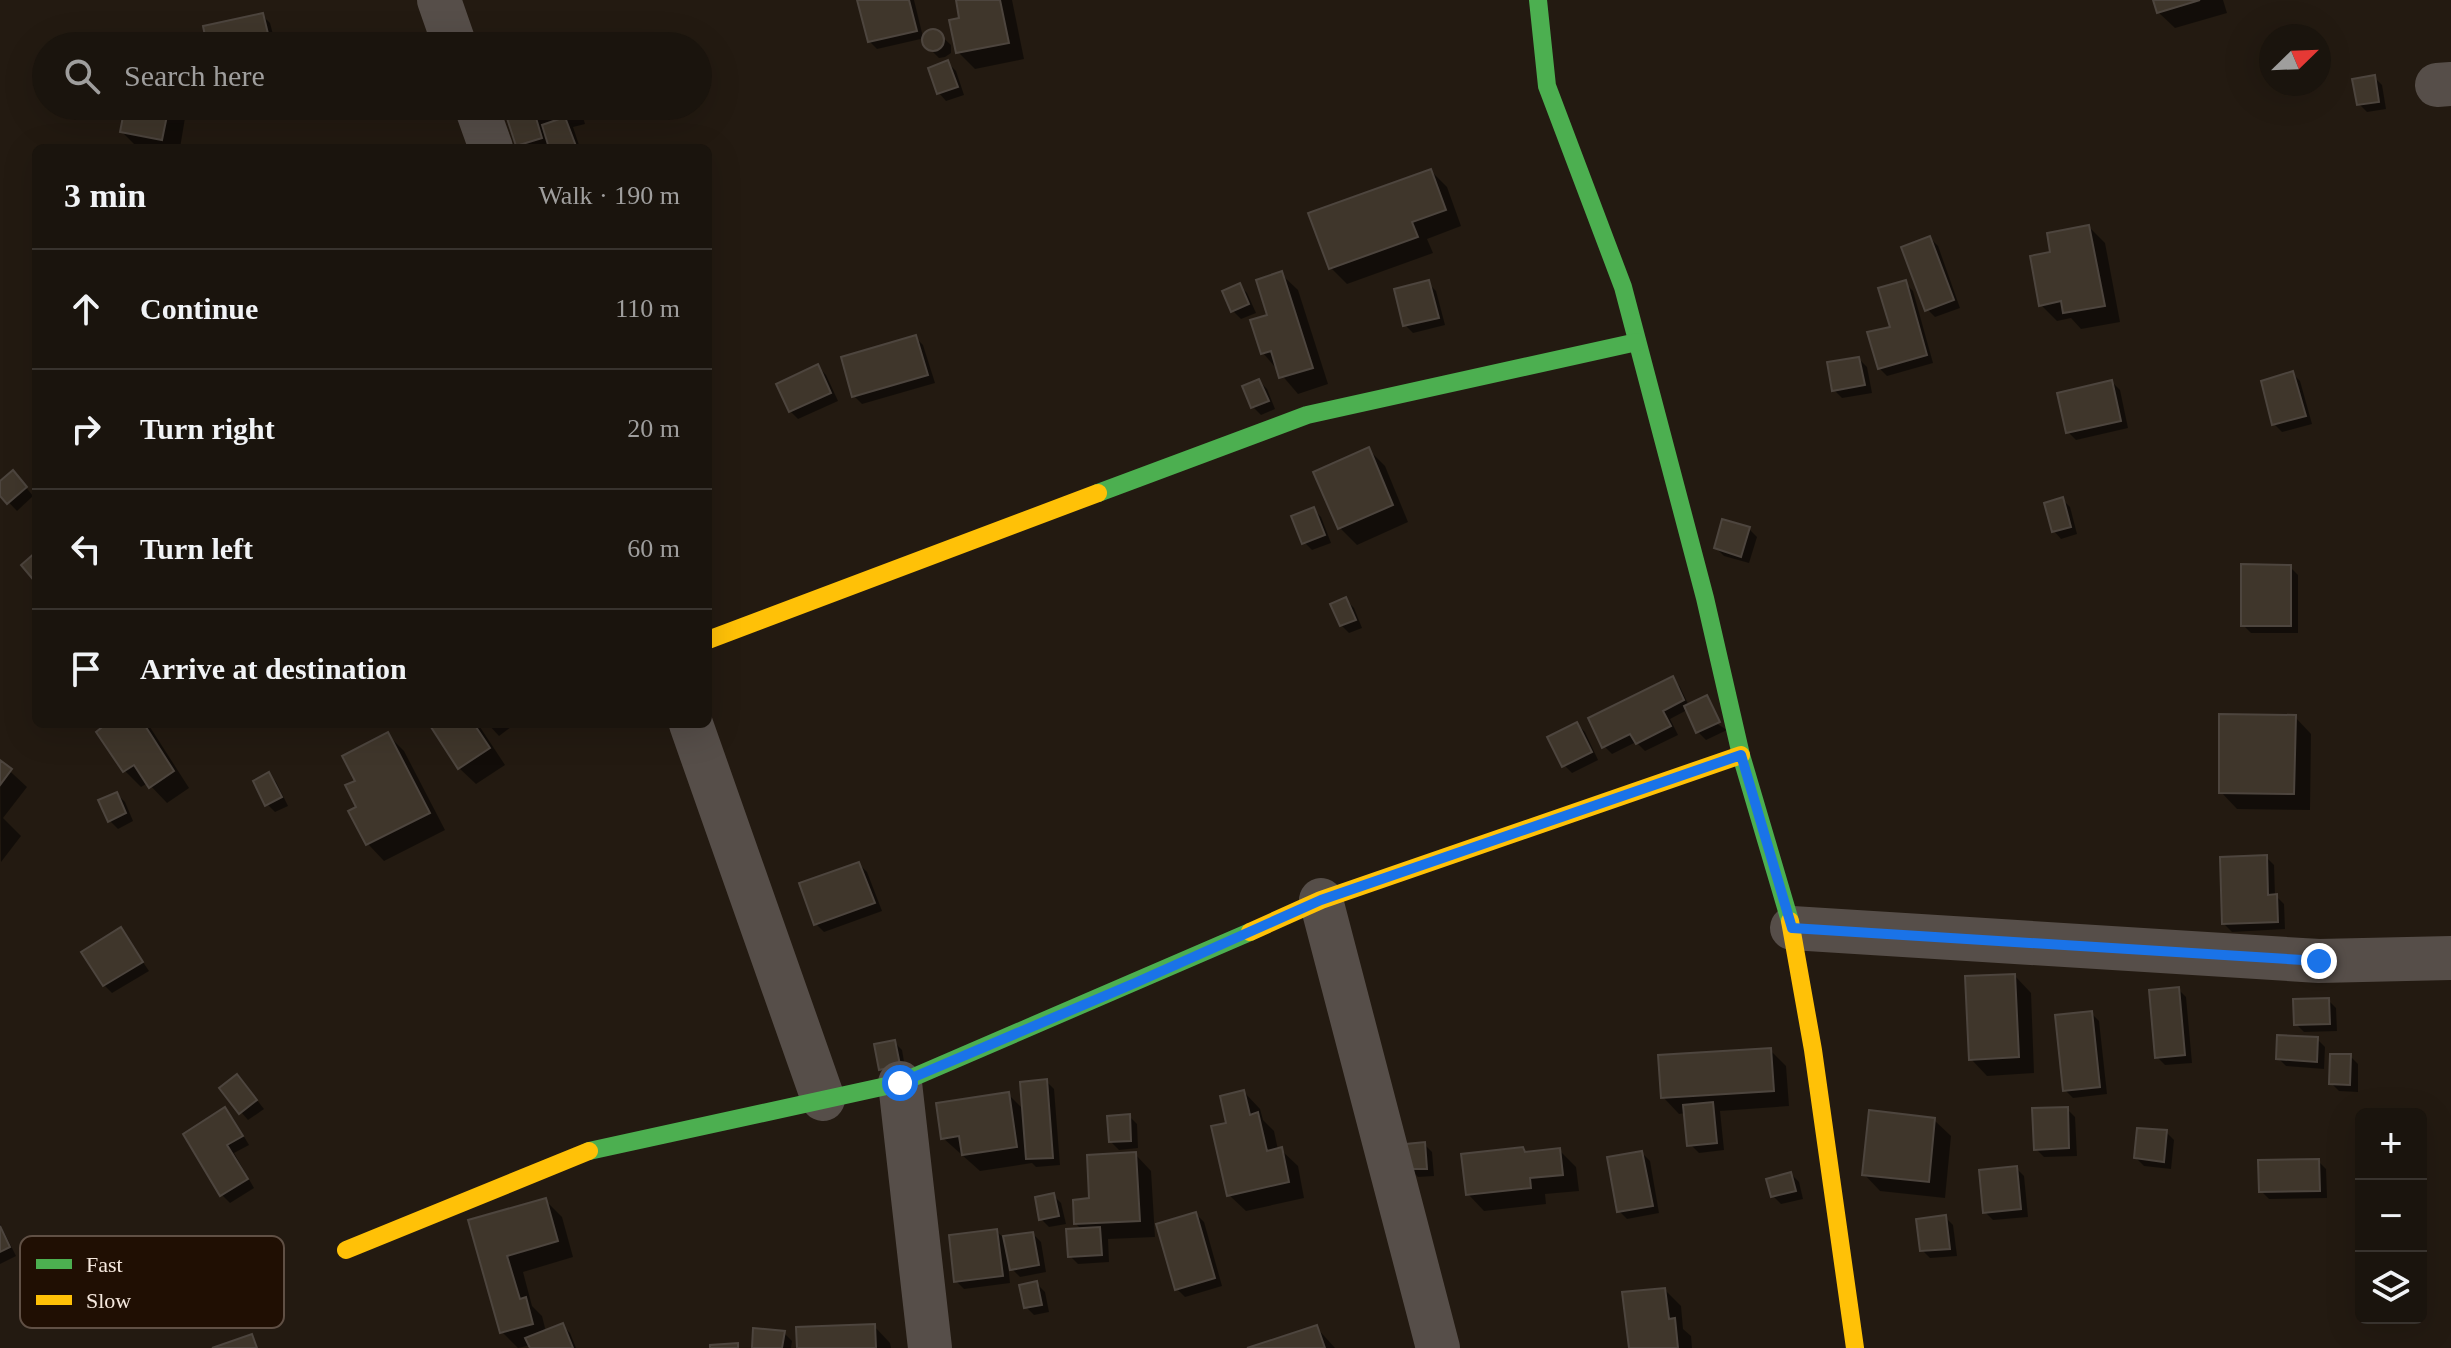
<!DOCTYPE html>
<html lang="en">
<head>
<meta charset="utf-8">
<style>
  :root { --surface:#1a140d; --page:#27211b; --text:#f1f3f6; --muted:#9f9e9d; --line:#38332e }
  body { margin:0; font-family:Georgia,serif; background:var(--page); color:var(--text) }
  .controls { position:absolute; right:24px; bottom:24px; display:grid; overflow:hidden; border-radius:12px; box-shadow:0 8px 32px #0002 }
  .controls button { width:72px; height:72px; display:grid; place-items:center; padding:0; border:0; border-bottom:2px solid var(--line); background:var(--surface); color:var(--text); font:40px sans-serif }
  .compass { position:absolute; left:2259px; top:24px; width:72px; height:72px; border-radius:50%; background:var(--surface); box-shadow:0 8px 32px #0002; rotate:67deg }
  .stop { position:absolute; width:24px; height:24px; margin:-18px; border:6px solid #1a73e8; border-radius:50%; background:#fff }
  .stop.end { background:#1a73e8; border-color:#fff; box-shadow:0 2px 8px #0008 }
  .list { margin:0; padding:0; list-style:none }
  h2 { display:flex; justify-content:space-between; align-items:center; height:104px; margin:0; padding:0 32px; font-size:34px }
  h2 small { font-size:26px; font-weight:400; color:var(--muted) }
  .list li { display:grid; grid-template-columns:52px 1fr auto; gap:24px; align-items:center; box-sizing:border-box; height:120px; padding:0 32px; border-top:2px solid var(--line) }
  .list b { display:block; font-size:30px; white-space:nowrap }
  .list em { font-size:26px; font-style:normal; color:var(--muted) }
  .icon { flex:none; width:44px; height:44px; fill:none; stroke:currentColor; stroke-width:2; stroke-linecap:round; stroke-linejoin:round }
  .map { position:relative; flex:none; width:2451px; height:1348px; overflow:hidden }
  .search { position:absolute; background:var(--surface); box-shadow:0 8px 32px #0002; left:32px; top:32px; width:680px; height:88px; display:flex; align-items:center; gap:20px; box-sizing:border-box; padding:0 28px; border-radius:44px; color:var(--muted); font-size:30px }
  .panel { position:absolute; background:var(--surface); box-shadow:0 8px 32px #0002; left:32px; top:144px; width:680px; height:584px; border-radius:12px }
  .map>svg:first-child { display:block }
  .shadow { fill:#0007 }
  .building { fill:#3f362b; stroke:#4d453e; stroke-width:2 }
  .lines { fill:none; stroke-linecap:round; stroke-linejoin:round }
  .street { stroke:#564e49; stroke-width:44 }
  .fast { stroke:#4caf50; stroke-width:18 }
  .slow { stroke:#ffc107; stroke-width:18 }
  .route { stroke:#1a73e8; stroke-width:10 }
  .key { fill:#200f03; stroke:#605045; stroke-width:2 }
  .key-label { font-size:22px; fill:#f5e8de }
</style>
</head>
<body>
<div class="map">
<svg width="2451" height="1348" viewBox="0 0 2451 1348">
  <rect width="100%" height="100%" fill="#231a11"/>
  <g class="shadow">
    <polygon points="859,0 914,0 923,37 930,31 937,32 951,45 951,53 945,57 939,58 924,43 925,38 877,49 869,41"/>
    <polygon points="958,0 1012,0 1024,59 975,69 958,52 961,19"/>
    <polygon points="2155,0 2223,0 2227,13 2175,28 2158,12"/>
    <polygon points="262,15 270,23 276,46 209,46"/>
    <polygon points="948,63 956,71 964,95 946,101 939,93"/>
    <polygon points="2374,77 2382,85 2386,109 2367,112 2359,104"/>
    <polygon points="127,106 187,106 180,148 138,148 122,132"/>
    <polygon points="505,106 580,106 585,124 573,127 580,148 520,148"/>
    <polygon points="1431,171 1447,187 1461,226 1427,239 1433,253 1347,284 1330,267"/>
    <polygon points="2089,227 2105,243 2120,322 2081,329 2071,318 2057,321 2041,305 2052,254"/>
    <polygon points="1930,238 1938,246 1960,308 1935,317 1927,309"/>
    <polygon points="1281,274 1298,290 1328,384 1298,394 1263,353"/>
    <polygon points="1428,283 1436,291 1445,325 1413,333 1405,325"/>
    <polygon points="1905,283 1913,291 1933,363 1887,376 1879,368"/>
    <polygon points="1239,285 1247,293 1256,313 1241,319 1233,311"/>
    <polygon points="915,337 923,345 935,383 862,404 854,396"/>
    <polygon points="1859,359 1867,367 1872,393 1842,398 1834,390"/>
    <polygon points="818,367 826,375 838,401 798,419 790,411"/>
    <polygon points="2292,373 2300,381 2312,424 2282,432 2274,424"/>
    <polygon points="1259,381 1267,389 1275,409 1261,415 1253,407"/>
    <polygon points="2112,382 2120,390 2128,428 2076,440 2068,432"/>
    <polygon points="1368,449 1385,466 1408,522 1357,545 1340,528 1316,473"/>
    <polygon points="20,480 33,496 17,511 0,493 0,483"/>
    <polygon points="2062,499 2070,507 2077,534 2061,539 2054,531"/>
    <polygon points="1313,509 1321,517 1331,543 1312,550 1304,542"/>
    <polygon points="1749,529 1757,537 1749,563 1724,556 1716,548"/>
    <polygon points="2290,567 2298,575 2298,633 2251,633 2243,625"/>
    <polygon points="1346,600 1354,608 1362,628 1349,633 1341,625"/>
    <polygon points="1673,679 1680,687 1689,706 1727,730 1706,740 1698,732 1687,710 1670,719 1678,735 1645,751 1636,742 1612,754 1604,746"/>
    <polygon points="2295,717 2311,734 2310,810 2237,809 2221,792"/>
    <polygon points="109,724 148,724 189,788 167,803 148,783 141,787 125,771 99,733"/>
    <polygon points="431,724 478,724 505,765 476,784 459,768"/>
    <polygon points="488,724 515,724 499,736"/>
    <polygon points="1577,724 1585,732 1598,760 1572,773 1564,765"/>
    <polygon points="388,735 404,751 445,830 384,861 368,844 351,812 359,808 358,782"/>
    <polygon points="0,762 27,787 3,818 21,836 1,862"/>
    <polygon points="269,774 276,782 288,806 275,812 267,804"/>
    <polygon points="117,794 125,802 133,821 118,829 110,821"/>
    <polygon points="2266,857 2274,865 2275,895 2284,904 2285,929 2232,932 2224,924"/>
    <polygon points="859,864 867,872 882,911 824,932 816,924"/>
    <polygon points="121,930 149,971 112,993 104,985"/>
    <polygon points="2015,976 2031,993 2034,1073 1987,1076 1971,1059"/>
    <polygon points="2178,989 2186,997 2192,1063 2165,1065 2157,1057"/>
    <polygon points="2328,1000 2336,1008 2337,1031 2304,1032 2296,1024"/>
    <polygon points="2091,1013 2099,1021 2107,1094 2073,1098 2065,1090"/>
    <polygon points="2317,1039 2325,1047 2324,1069 2286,1066 2278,1058"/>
    <polygon points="894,1042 902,1050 906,1073 876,1045"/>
    <polygon points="1770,1050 1786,1066 1789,1106 1720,1111 1724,1150 1699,1153 1691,1145 1686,1113 1679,1114 1663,1097"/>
    <polygon points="2350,1056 2358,1064 2358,1092 2339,1091 2331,1083"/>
    <polygon points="1046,1081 1054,1089 1060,1165 1036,1167 1032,1163 980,1171 943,1138 1008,1094 1024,1110"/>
    <polygon points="245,1085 264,1109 248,1120 241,1112"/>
    <polygon points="1244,1092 1260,1109 1263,1120 1274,1131 1278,1150 1281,1150 1298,1166 1304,1198 1246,1211 1229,1195 1229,1124"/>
    <polygon points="2067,1109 2075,1117 2077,1156 2044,1157 2036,1149"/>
    <polygon points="225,1110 233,1118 249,1145 234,1153 254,1188 230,1203 222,1195 185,1134"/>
    <polygon points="1129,1116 1137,1124 1138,1148 1119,1150 1111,1142"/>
    <polygon points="1934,1120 1951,1136 1945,1198 1880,1191 1864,1174"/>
    <polygon points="2166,1132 2174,1140 2171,1169 2144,1166 2136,1158"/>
    <polygon points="1424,1144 1432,1152 1434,1176 1418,1177 1410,1169"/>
    <polygon points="1523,1149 1528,1154 1559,1150 1576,1167 1579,1191 1545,1194 1546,1204 1484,1211 1468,1194"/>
    <polygon points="1642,1153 1650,1161 1659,1213 1627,1219 1619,1211"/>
    <polygon points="1135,1154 1151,1171 1155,1237 1108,1239 1109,1262 1078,1264 1070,1256 1082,1230 1076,1224 1091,1200"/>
    <polygon points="2318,1161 2326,1169 2327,1198 2269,1199 2261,1191"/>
    <polygon points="2016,1168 2024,1176 2028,1217 1993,1220 1985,1212"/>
    <polygon points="1791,1174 1799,1182 1803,1199 1781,1204 1773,1196"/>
    <polygon points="1053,1195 1061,1203 1066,1224 1049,1227 1041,1219"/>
    <polygon points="545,1200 562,1217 573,1257 523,1272 532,1306 542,1316 546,1332 562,1325 570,1333 576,1348 532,1348 531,1345 518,1348 502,1332 471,1221"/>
    <polygon points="1196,1214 1204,1222 1222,1286 1185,1297 1177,1289"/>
    <polygon points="1945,1217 1953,1225 1957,1256 1930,1258 1922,1250"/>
    <polygon points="0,1224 16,1256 0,1264"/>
    <polygon points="996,1231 1004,1238 1033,1234 1041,1242 1046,1272 1020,1277 1008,1265 1010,1283 964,1289 956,1281"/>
    <polygon points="1037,1284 1045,1292 1049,1312 1034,1315 1026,1307"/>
    <polygon points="1665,1290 1681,1306 1683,1329 1691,1336 1692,1348 1631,1348"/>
    <polygon points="874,1326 890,1343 891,1348 799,1348"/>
    <polygon points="1316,1327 1335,1348 1254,1348"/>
    <polygon points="784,1333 792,1341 791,1348 754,1348"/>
  </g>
  <g class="building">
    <polygon points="857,0 909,0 917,31 868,42"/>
    <polygon points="956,0 1000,0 1009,43 956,53 949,20 959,18"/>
    <polygon points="2153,0 2200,0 2157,13"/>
    <polygon points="263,13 271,46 207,46 203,26"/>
    <circle cx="933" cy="40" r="11"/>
    <polygon points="948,60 958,87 937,94 928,68"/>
    <polygon points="2375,75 2379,102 2357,105 2352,79"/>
    <polygon points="125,106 169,106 162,140 120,132"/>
    <polygon points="503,106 570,106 570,107 536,118 542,138 516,146"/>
    <polygon points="565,117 576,146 549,148 542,125"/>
    <polygon points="1431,169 1446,210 1412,222 1418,237 1329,269 1308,213"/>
    <polygon points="2089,225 2105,306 2063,313 2061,301 2039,306 2030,256 2050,252 2047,233"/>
    <polygon points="1930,236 1954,300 1925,311 1901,247"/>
    <polygon points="1282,271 1313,368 1279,378 1271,351 1261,354 1250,320 1267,315 1256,280"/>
    <polygon points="1429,280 1439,318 1403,326 1394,289"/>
    <polygon points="1906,280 1927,355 1878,369 1867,332 1890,327 1878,288"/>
    <polygon points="1240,283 1249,304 1231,312 1222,291"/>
    <polygon points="916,335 928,375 852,397 841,357"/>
    <polygon points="1859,357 1865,385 1832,391 1827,362"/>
    <polygon points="818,364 831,393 789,412 776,384"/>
    <polygon points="2293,371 2306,416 2272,425 2261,381"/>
    <polygon points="1259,379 1269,401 1251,408 1242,386"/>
    <polygon points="2112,380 2121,421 2066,433 2057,393"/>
    <polygon points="1369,447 1393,505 1338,529 1313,472"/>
    <polygon points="13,470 27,487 7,504 0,496 0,481"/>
    <polygon points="2063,497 2071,527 2052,532 2044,503"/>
    <polygon points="1314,507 1325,535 1302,544 1291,516"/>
    <polygon points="1722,519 1750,527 1741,557 1714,548"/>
    <polygon points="36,552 36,583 21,565"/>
    <polygon points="2241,564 2291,565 2291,626 2241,626"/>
    <polygon points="1346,597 1356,620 1340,626 1330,604"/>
    <polygon points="1673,676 1684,700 1663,711 1671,726 1636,744 1630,734 1602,748 1588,718"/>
    <polygon points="1707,695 1720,722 1696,733 1684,706"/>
    <polygon points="2219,714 2296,715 2294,794 2219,793"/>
    <polygon points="1577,722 1592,752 1562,767 1547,737"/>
    <polygon points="106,724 144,724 174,771 149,788 134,765 123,772 96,732"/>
    <polygon points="429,724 474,724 490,748 458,769"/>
    <polygon points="388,732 430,813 366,845 348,811 356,807 345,785 355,781 342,756"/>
    <polygon points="0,760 12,769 0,785"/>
    <polygon points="269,772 282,797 265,806 253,781"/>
    <polygon points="117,792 126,813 108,822 98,800"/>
    <polygon points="2267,855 2268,895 2277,894 2278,922 2222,924 2220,857"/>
    <polygon points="859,862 875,903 814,925 799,883"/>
    <polygon points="121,927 143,962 103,986 81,952"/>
    <polygon points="2015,974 2019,1057 1969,1060 1965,976"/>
    <polygon points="2179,987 2185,1055 2155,1058 2149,990"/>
    <polygon points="2329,998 2330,1024 2294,1025 2293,999"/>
    <polygon points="2092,1011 2100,1087 2063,1091 2055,1015"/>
    <polygon points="2277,1035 2318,1037 2317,1062 2276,1059"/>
    <polygon points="895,1040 900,1065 879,1070 874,1044"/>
    <polygon points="1771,1048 1774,1091 1661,1098 1658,1055"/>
    <polygon points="2330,1054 2351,1054 2350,1085 2329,1084"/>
    <polygon points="237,1074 257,1100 239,1114 219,1088"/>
    <polygon points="1047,1079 1053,1158 1026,1159 1020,1082"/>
    <polygon points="1244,1090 1250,1115 1258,1112 1267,1151 1282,1147 1289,1182 1227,1196 1211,1126 1226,1123 1220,1096"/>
    <polygon points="1009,1092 1017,1147 962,1155 959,1136 941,1139 936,1103"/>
    <polygon points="1713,1102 1717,1143 1687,1146 1683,1105"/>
    <polygon points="225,1107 243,1136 227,1145 248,1179 220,1196 183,1134"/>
    <polygon points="2068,1107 2069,1148 2034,1150 2032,1108"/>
    <polygon points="1869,1110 1935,1118 1929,1182 1862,1175"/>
    <polygon points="1130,1114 1131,1141 1109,1142 1107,1116"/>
    <polygon points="2137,1128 2167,1130 2164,1162 2134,1158"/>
    <polygon points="1425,1142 1427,1169 1408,1169 1406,1144"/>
    <polygon points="1523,1147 1525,1152 1560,1148 1563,1175 1530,1178 1531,1188 1466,1195 1461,1154"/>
    <polygon points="1642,1151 1653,1206 1617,1212 1607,1157"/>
    <polygon points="1136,1152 1140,1221 1074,1224 1073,1200 1089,1198 1087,1155"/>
    <polygon points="2319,1159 2320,1191 2259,1192 2258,1160"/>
    <polygon points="2017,1166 2021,1209 1983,1213 1979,1170"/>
    <polygon points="1791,1172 1796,1191 1771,1197 1766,1179"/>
    <polygon points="1054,1193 1059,1216 1039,1220 1035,1197"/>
    <polygon points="546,1198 558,1241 507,1256 520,1299 526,1297 533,1324 500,1333 468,1220"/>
    <polygon points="1196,1212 1215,1278 1175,1290 1156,1224"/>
    <polygon points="1946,1215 1950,1249 1920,1251 1916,1219"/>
    <polygon points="0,1226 10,1247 0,1252"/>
    <polygon points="1100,1227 1102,1255 1068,1257 1066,1229"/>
    <polygon points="997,1229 1003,1276 954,1282 949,1235"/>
    <polygon points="1033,1232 1039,1265 1010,1270 1003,1236"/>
    <polygon points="1037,1281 1042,1305 1024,1308 1019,1285"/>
    <polygon points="1665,1288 1669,1319 1675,1318 1678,1348 1629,1348 1622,1292"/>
    <polygon points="563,1323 573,1348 530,1348 525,1338"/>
    <polygon points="875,1324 876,1348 797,1348 796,1327"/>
    <polygon points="1317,1325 1325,1348 1247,1348"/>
    <polygon points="753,1328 785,1331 782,1348 752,1348"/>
    <polygon points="252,1334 257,1348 212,1348"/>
    <polygon points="738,1343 738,1348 710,1348 710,1345"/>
  </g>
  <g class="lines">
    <g class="street">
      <polyline points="439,0 455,46"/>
      <polyline points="2437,85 2451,84"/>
      <polyline points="476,106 491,148"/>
      <polyline points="691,724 823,1099"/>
      <polyline points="1321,900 1438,1348"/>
      <polyline points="1792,928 2319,961 2451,958"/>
      <polyline points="900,1083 930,1348"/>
    </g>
    <g class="fast">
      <polyline points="1538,0 1547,86 1623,287 1705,598 1741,755 1790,921"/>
      <polyline points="1098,493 1307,415 1637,342"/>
      <polyline points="589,1151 900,1083 1250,932"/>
    </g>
    <g class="slow">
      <polyline points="708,640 1098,493"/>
      <polyline points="1790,921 1813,1050 1855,1348"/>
      <polyline points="1250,932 1321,900 1741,755"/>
      <polyline points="346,1250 589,1151"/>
    </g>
  </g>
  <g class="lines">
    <polyline class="route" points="900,1083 1135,983 1321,900 1741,755 1792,928 2319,961"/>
  </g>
  <rect x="20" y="1236" width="264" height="92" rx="12" class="key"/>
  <rect x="36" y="1259" width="36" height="10" fill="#4caf50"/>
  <rect x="36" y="1295" width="36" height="10" fill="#ffc107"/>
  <g class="key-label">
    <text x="86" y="1272">Fast</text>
    <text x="86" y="1308">Slow</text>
  </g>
</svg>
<div class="controls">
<button>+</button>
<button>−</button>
<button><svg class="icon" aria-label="layers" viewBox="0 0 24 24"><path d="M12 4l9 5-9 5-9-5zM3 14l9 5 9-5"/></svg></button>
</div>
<svg class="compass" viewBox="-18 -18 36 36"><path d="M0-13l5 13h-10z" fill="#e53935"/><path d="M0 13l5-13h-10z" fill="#9f9e9d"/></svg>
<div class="stop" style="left:900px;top:1083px"></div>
<div class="stop end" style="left:2319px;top:961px"></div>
<div class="search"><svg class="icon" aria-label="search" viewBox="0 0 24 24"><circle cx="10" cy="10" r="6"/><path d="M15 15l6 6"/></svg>Search here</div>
<section class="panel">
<h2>3 min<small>Walk · 190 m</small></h2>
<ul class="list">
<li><svg class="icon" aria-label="ahead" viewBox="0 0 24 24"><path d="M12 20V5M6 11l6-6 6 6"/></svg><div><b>Continue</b></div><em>110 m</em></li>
<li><svg class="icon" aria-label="right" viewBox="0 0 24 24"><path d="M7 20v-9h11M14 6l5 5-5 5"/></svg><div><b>Turn right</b></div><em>20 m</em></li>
<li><svg class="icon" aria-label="left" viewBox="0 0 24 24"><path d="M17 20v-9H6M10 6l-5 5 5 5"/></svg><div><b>Turn left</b></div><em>60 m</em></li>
<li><svg class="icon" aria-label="arrive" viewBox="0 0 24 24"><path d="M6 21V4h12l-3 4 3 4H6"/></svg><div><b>Arrive at destination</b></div></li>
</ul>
</section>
</div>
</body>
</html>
